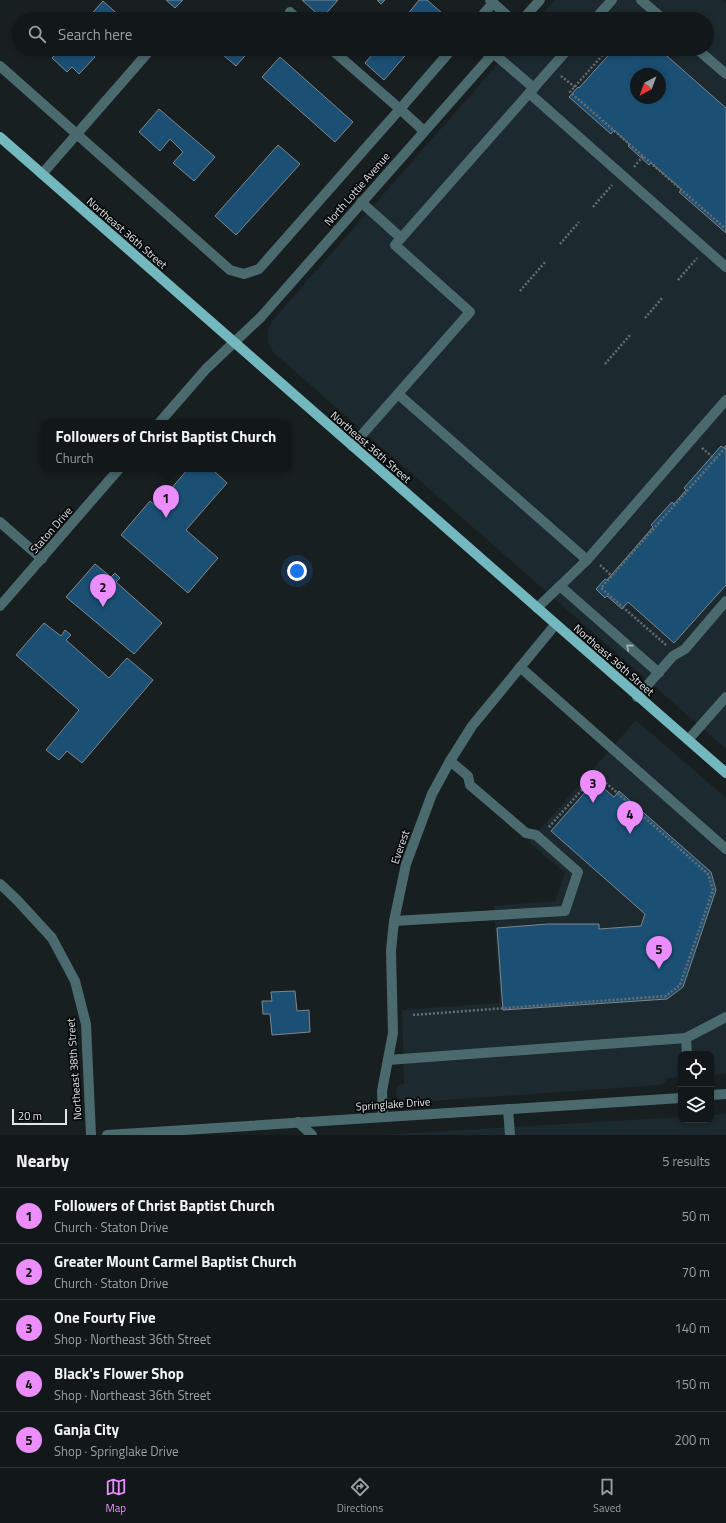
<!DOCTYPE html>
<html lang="en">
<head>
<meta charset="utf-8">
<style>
  :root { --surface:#121719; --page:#1f2426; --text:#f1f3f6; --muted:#9c9fa2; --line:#313638; --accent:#eb8dfc }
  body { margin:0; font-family:"Titillium Web",sans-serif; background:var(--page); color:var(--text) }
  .controls { position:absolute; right:12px; bottom:12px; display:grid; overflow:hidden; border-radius:8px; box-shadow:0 2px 6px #0003 }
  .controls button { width:36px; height:36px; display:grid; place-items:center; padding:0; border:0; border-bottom:1px solid var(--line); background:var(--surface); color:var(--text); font:20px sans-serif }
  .compass { position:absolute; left:630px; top:68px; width:36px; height:36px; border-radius:50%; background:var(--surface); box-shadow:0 2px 6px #0003; rotate:221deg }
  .scale { position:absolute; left:12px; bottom:10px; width:55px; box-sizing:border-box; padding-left:4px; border:2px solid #e2e6e8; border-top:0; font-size:11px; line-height:14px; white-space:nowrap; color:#e2e6e8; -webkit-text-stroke:3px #060809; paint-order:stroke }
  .you { position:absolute; left:297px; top:571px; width:14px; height:14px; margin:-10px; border:3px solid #fff; border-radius:50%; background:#1a73e8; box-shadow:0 0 0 6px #1a73e833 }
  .badge { display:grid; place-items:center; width:26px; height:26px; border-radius:50%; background:var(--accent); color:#111; font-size:13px; font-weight:700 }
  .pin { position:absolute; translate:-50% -33px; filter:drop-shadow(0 1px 2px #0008) }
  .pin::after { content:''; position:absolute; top:21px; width:14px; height:12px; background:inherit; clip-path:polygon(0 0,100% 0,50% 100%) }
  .popup { position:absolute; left:41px; top:420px; width:250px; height:52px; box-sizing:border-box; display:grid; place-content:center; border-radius:8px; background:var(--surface); filter:drop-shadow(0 1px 3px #0005); font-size:13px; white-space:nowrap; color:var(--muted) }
  .popup b { font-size:15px; color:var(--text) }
  .popup::after { content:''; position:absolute; left:50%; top:100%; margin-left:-8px; border:8px solid transparent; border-top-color:var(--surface) }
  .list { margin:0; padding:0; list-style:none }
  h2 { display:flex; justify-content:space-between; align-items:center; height:52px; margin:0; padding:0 16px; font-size:17px }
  h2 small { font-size:13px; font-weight:400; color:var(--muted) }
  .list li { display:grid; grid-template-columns:26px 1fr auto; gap:12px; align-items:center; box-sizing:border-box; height:56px; padding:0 16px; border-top:1px solid var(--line) }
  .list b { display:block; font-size:15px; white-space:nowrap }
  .list p { margin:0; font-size:13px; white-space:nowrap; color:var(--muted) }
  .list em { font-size:13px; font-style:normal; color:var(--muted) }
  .icon { flex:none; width:22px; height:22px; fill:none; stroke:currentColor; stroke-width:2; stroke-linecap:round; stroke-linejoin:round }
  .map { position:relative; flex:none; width:726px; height:1135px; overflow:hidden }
  .search { position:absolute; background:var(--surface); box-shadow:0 2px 6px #0003; left:12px; right:12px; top:12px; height:44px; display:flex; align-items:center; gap:10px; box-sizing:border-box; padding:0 14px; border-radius:22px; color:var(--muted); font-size:15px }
  .sheet { height:332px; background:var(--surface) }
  nav { display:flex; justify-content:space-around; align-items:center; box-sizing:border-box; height:56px; border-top:1px solid var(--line); background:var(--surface); font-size:11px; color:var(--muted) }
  nav a { display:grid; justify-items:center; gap:2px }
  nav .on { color:var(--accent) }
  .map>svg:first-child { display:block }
  .built { fill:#1c292e; fill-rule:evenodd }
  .building { fill:#1b5074; stroke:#80868b; fill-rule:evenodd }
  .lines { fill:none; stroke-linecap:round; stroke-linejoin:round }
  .path { stroke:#696e70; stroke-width:2.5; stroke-dasharray:2 2; stroke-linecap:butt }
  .minor { stroke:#4a6a6d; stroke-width:10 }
  .major { stroke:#73b8be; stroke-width:10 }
  .oneway { stroke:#a5b4b7 }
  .labels { text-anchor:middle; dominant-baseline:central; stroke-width:3.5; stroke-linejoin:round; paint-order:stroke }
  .street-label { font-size:11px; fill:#e2e6e8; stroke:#060809 }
</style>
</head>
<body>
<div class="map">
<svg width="726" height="1135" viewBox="0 0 726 1135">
  <rect width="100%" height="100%" fill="#181f21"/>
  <g class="built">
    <path d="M555,0H722L726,4V749L274,353L268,344V330L272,321L511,49H707V19H538ZM636,74H660V98H636Z"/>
    <polygon points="636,720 726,798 726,1074 711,1075 711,1054 681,1054 681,1077 668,1078 664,1083 660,1085 404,1103 401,1102 396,1095 396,1090 399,1085 404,1084 402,1010 500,1003 494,906 555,901 565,873 529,842"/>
    <polygon points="726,1114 726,1135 380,1135 681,1117 681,1120 711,1120 711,1115"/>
  </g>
  <g class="building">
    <polygon points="166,0 183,0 175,8"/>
    <polygon points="302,0 338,0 322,18"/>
    <polygon points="377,0 385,0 381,4"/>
    <polygon points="419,0 427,0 442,13 437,19 404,19"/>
    <polygon points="103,1 123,19 87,19"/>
    <polygon points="215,14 222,19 211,19"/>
    <polygon points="60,49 86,49 95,57 79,74 72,67 67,72 52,58"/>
    <polygon points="216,49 251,49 236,66"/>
    <polygon points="377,49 411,49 384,80 365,63"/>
    <path d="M614,49H659L726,108V233L679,192L682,190L651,163L649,165L628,146L629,144L614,130L611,134L569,97L578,87L579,88ZM636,74H660V98H636Z"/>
    <polygon points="280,57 353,122 335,142 262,77"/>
    <polygon points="159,109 215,157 194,181 173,163 183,152 170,139 160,151 139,132"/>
    <polygon points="278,145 300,164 236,235 215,216"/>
    <polygon points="726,445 726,585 674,643 628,602 622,609 607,596 605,598 596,589 605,579 607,580 653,527 651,525 672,502 674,504 686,490 684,488 721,446 724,448"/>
    <polygon points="188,469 212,469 227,483 186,530 218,558 188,593 121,535 150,501 156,506"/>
    <polygon points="95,564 111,577 115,573 120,578 116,582 162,623 134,654 66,597"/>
    <polygon points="44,623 61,636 65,630 71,635 66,640 109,678 127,658 153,680 82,763 67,751 59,760 46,750 79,710 16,655"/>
    <polygon points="595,781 614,797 619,791 711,872 716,890 683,987 667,999 503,1010 497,928 548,924 599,924 599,929 641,926 645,914 551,831"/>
    <polygon points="295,991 297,1011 309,1010 310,1032 272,1035 270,1014 263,1014 262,1001 272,1001 271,992"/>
  </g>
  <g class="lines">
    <g class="path">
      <polyline points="608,49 570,92 726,229"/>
      <polyline points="561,76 575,87"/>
      <polyline points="634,167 643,156"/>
      <polyline points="593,207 612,185"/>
      <polyline points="560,244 579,222"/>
      <polyline points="678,280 697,258"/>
      <polyline points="520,291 546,261"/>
      <polyline points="645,318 663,297"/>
      <polyline points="605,364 630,335"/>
      <polyline points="702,448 715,459"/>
      <polyline points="600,565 612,576"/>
      <polyline points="666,645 601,588 726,447"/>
      <polyline points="413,1015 666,996 680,985 713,890 708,874 596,774 548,828"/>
    </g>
    <g class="minor">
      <polyline points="490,0 511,19"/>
      <polyline points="641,0 663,19"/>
      <polyline points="290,12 297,19"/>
      <polyline points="479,19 493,3"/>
      <polyline points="523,19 540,0"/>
      <polyline points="595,19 612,0"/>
      <polyline points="331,49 400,109 452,49"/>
      <polyline points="697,49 726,74"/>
      <polyline points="493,53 534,88"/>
      <polyline points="0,66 230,270 244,274 259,269 400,109 424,131"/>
      <polyline points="529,93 726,267"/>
      <polyline points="42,174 151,49"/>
      <polyline points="361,202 401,238"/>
      <polyline points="398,394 587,560"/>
      <polyline points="159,423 206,369 261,317 497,49"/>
      <polyline points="352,446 470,312 395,245 568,49"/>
      <polyline points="0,522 42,559"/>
      <polyline points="560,586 659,673"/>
      <polyline points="0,606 119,469"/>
      <polyline points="537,608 587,560 726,400"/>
      <polyline points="520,667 726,849"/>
      <polyline points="637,697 673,656 685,649 726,601"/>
      <polyline points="688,740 726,697"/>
      <polyline points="0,884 17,900 52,938 75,981 86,1024 91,1135"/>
      <polyline points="394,921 565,911 578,872 536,835 526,833 470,785 468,776 450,761"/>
      <polyline points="686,1038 687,1054"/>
      <polyline points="388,1060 686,1038 726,1017"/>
      <polyline points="711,1095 726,1094"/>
      <polyline points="508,1109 510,1135"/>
      <polyline points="383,1117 382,1091 393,1033 391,951 394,921 406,864 432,794 450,761 472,726 555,625"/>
      <polyline points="298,1122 312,1135"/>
      <polyline points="107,1135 681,1098"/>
    </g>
    <polyline class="major" points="0,137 726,773"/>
  </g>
  <defs><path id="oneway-chevron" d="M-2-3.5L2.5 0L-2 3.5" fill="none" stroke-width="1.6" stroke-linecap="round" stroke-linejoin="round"/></defs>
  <use class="oneway" href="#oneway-chevron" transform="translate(629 647) rotate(-139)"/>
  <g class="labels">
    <g class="street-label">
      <text transform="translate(357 189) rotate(-49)">North Lottie Avenue</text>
      <text transform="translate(127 233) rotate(41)">Northeast 36th Street</text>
      <text transform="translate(371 447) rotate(41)">Northeast 36th Street</text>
      <text transform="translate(51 530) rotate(-49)">Staton Drive</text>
      <text transform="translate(614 660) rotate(41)">Northeast 36th Street</text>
      <text transform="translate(400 847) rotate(-71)">Everest</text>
      <text transform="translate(74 1069) rotate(-94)">Northeast 38th Street</text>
      <text transform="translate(393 1104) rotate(-4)">Springlake Drive</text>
    </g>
  </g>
</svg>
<div class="controls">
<button><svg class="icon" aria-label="locate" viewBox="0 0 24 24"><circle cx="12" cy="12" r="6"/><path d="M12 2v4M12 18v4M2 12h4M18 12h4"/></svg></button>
<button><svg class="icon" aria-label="layers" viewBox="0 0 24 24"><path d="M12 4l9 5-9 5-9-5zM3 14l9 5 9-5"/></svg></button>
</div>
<svg class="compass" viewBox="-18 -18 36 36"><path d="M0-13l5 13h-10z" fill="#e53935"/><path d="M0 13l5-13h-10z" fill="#9c9fa2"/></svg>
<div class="scale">20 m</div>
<div class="you"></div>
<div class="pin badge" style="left:166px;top:518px">1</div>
<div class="popup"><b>Followers of Christ Baptist Church</b>Church</div>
<div class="pin badge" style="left:103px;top:607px">2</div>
<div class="pin badge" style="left:593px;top:803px">3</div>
<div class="pin badge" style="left:630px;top:834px">4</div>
<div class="pin badge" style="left:659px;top:969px">5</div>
<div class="search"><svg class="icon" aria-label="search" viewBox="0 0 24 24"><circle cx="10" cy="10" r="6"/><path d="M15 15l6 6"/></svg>Search here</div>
</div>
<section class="sheet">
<h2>Nearby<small>5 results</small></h2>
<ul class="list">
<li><span class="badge">1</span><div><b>Followers of Christ Baptist Church</b><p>Church · Staton Drive</p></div><em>50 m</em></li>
<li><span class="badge">2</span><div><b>Greater Mount Carmel Baptist Church</b><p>Church · Staton Drive</p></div><em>70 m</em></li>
<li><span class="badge">3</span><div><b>One Fourty Five</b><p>Shop · Northeast 36th Street</p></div><em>140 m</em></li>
<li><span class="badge">4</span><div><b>Black's Flower Shop</b><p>Shop · Northeast 36th Street</p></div><em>150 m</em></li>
<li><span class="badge">5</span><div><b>Ganja City</b><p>Shop · Springlake Drive</p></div><em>200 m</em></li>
</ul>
</section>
<nav>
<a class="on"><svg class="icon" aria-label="map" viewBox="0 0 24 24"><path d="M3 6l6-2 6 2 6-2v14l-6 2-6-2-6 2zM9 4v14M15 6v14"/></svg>Map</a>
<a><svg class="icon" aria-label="directions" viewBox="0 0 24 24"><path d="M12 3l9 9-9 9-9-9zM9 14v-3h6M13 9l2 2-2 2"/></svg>Directions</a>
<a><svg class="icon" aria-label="saved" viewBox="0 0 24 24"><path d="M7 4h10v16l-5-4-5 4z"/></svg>Saved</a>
</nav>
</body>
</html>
